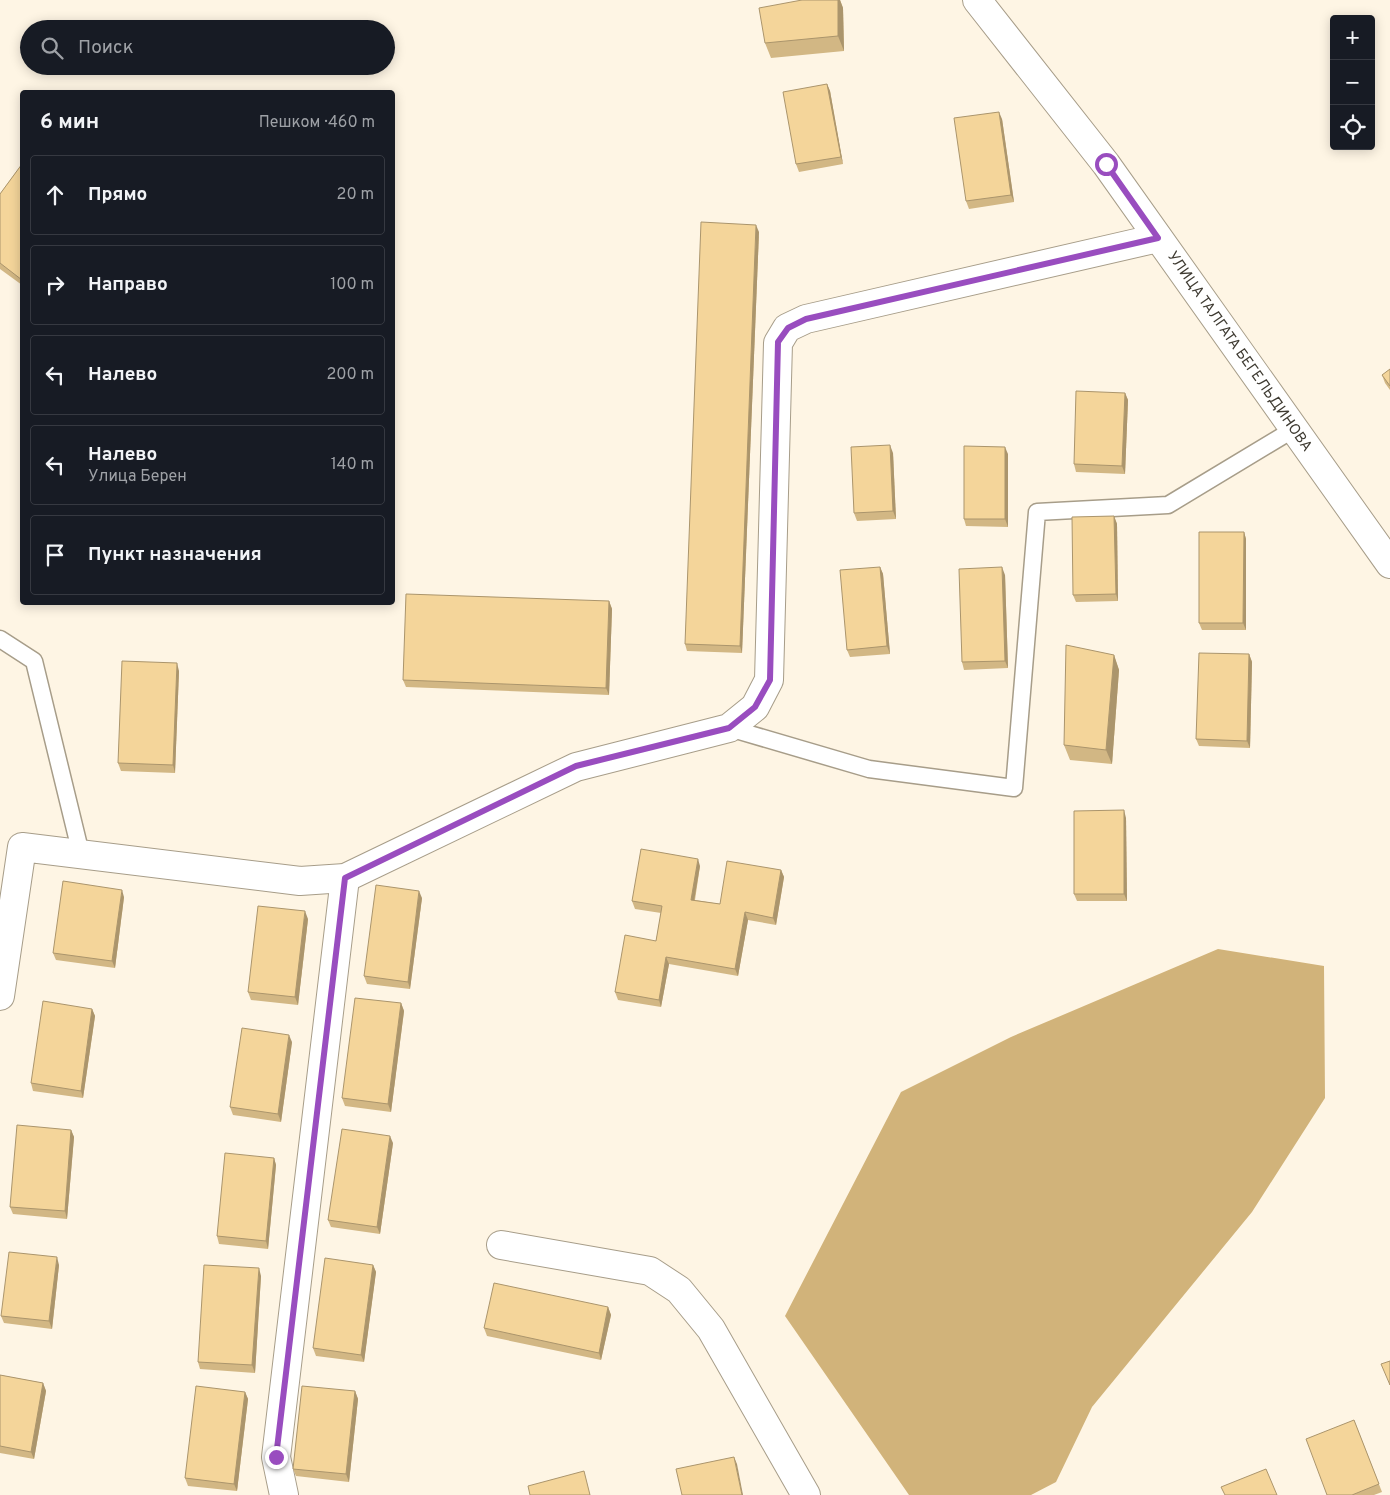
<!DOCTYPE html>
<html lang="ru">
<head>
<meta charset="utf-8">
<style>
  :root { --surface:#171b24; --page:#20242c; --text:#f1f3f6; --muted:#9ea1a6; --line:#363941 }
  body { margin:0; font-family:Overpass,sans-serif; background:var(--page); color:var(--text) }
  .controls { position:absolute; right:15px; top:15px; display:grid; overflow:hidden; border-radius:5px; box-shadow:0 2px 12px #0003 }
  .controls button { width:45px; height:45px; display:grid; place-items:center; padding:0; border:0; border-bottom:1px solid var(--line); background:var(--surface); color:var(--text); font:25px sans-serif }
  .stop { position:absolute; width:15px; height:15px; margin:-11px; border:4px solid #994dbf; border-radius:50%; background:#fff }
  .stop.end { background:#994dbf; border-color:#fff; box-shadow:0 1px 5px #0008 }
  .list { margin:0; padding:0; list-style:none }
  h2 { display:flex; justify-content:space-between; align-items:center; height:65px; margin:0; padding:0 20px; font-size:21px }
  h2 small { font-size:16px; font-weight:400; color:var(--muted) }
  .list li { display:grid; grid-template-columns:32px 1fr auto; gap:15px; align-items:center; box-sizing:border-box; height:80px; margin:0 10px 10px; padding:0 10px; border:1px solid var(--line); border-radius:5px }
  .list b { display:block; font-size:19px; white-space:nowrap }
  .list p { margin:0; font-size:16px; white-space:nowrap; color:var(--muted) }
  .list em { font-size:16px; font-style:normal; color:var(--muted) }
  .icon { flex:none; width:28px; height:28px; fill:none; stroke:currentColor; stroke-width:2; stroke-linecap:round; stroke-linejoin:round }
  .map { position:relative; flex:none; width:1390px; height:1495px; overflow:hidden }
  .search { position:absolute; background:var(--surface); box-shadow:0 2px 12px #0003; left:20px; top:20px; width:375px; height:55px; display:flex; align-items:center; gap:12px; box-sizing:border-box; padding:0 18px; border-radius:28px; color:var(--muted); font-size:19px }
  .panel { position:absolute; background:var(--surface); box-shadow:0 2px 12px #0003; left:20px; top:90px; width:375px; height:515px; border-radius:5px }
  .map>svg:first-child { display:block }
  .forest { fill:#d1b37a }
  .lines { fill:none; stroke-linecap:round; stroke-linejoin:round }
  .lane-casing { stroke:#a79d89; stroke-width:19 }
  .street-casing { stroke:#a79d89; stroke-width:30 }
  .secondary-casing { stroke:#a79d89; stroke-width:30 }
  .lane { stroke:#fff; stroke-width:16 }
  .street { stroke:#fff; stroke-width:28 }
  .secondary { stroke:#fff; stroke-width:28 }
  .wall { fill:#d2b784 }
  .shaded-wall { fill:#ab956c }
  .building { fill:#f4d59a; stroke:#ab956c }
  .route { stroke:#994dbf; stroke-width:6 }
  .labels { text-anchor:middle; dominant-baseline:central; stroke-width:4.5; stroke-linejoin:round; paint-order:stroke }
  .street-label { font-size:15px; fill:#3f3b32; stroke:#fff }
</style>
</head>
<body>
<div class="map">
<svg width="1390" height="1495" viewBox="0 0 1390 1495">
  <rect width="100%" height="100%" fill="#fef5e4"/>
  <polygon class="forest" points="1218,949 1324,966 1325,1098 1252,1212 1092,1407 1056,1482 1031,1495 909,1495 785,1316 901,1092 1011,1037"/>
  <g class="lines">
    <g class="lane-casing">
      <g id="lane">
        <polyline points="0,639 34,661 81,854"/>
        <polyline points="729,728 869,769 1014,788 1037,512 1168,505 1294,429"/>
      </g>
    </g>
    <g class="street-casing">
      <g id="street">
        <polyline points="0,996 22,847 300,881 345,878 576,767 729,728 755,707 769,680 778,343 787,328 806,319 1158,238"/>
        <polyline points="501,1245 650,1271 679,1290 711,1329 806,1495"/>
        <polyline points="284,1495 276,1457 345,878"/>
      </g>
    </g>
    <g class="secondary-casing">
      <polyline id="secondary" points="977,0 1106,164 1390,564"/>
    </g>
    <use href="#lane" class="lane"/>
    <use href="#street" class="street"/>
    <use href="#secondary" class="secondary"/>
  </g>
  <g class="wall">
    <polygon points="802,0 840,0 843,8 844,51 771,58 765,43"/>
    <polygon points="827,84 830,91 843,164 799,172 796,164"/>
    <polygon points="1002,119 1014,202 969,209 966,201"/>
    <polygon points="22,164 22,285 0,269 0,194"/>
    <polygon points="759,232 742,653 687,651 685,644"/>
    <polygon points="1390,369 1390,390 1385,383 1382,375"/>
    <polygon points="1125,393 1128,400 1125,474 1076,472 1074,464"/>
    <polygon points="893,453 896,519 857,521 854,513"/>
    <polygon points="1008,454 1008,527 966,526 964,519"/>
    <polygon points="1114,516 1117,524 1118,601 1076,602 1073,595"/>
    <polygon points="1244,532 1246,539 1246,630 1202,630 1199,623"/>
    <polygon points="880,567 883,574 890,654 850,657 847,650"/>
    <polygon points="1005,575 1008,668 964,670 962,662"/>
    <polygon points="609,601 612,609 609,695 406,687 403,680"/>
    <polygon points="1249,654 1252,662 1250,748 1199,746 1196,739"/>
    <polygon points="1114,655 1119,670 1112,764 1070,760 1064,745"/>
    <polygon points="179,671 175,773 121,771 118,763"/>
    <polygon points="1126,818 1127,901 1077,901 1074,894"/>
    <polygon points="700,866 695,900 720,904 781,870 784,877 776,925 748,920 738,976 669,964 661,1007 618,1000 615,992 656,941 661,913 635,909 632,901"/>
    <polygon points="124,897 115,968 56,960 53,953"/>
    <polygon points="422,898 410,989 367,984 364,976"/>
    <polygon points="308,919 298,1005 251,1000 248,992"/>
    <polygon points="401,1003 404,1011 391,1112 345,1106 342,1098"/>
    <polygon points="92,1009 95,1016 83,1098 33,1091 31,1083"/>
    <polygon points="292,1042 281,1122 233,1115 230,1107"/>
    <polygon points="71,1130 74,1137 67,1219 13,1214 10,1207"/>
    <polygon points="393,1143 380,1234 331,1227 328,1220"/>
    <polygon points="274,1158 276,1165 268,1249 219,1244 217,1236"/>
    <polygon points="59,1265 52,1329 4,1323 1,1316"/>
    <polygon points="373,1265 376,1272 364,1362 316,1356 313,1348"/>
    <polygon points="261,1276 255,1373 200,1369 198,1362"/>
    <polygon points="608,1307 611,1315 601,1360 487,1336 484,1328"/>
    <polygon points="0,1375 43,1383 46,1391 34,1459 0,1453"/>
    <polygon points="355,1391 358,1399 349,1482 296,1476 293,1469"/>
    <polygon points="245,1392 248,1399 237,1491 188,1486 185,1478"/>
    <polygon points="1354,1420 1382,1492 1374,1495 1327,1495"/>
  </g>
  <g class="shaded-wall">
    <polygon points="838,0 840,0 843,8 844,51 838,36"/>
    <polygon points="827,84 830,91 843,164 841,157"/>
    <polygon points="999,112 1002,119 1014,202 1011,195"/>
    <polygon points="756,225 759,232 742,653 740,646"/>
    <polygon points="1125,393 1128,400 1125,474 1122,466"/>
    <polygon points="890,445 893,453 896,519 893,511"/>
    <polygon points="1005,447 1008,454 1008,527 1005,519"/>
    <polygon points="1114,516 1117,524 1118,601 1116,594"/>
    <polygon points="1244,532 1246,539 1246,630 1243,623"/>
    <polygon points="880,567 883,574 890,654 887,646"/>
    <polygon points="1002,567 1005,575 1008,668 1005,661"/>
    <polygon points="609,601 612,609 609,695 606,688"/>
    <polygon points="1249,654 1252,662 1250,748 1247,741"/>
    <polygon points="1114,655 1119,670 1112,764 1106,750"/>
    <polygon points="177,663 179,671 175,773 173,765"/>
    <polygon points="1124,810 1126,818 1127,901 1124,894"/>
    <polygon points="698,859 700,866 693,907 691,900"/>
    <polygon points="781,870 784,877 776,925 773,918"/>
    <polygon points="122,890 124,897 115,968 112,961"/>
    <polygon points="419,891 422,898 410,989 408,982"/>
    <polygon points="305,911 308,919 298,1005 295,997"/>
    <polygon points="745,912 748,920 738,976 735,969"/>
    <polygon points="666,957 669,964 661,1007 659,1000"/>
    <polygon points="401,1003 404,1011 391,1112 388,1104"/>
    <polygon points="92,1009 95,1016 83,1098 81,1091"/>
    <polygon points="289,1035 292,1042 281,1122 278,1114"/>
    <polygon points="71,1130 74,1137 67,1219 65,1211"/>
    <polygon points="390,1136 393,1143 380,1234 377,1227"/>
    <polygon points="274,1158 276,1165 268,1249 266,1241"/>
    <polygon points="57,1257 59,1265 52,1329 49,1321"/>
    <polygon points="373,1265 376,1272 364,1362 361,1355"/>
    <polygon points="259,1268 261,1276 255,1373 252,1365"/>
    <polygon points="608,1307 611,1315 601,1360 599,1353"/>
    <polygon points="43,1383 46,1391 34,1459 31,1452"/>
    <polygon points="355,1391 358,1399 349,1482 346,1474"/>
    <polygon points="245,1392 248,1399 237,1491 234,1484"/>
    <polygon points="734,1457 737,1464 743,1495 742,1495"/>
  </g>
  <g class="building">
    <polygon points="802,0 838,0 838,36 765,43 759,8"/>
    <polygon points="827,84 841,157 796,164 783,92"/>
    <polygon points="999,112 1011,195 966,201 954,118"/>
    <polygon points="22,164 22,280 0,263 0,194"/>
    <polygon points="701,222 756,225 740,646 685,644"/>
    <polygon points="1390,369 1390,386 1382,375"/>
    <polygon points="1076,391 1125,393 1122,466 1074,464"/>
    <polygon points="890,445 893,511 854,513 851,447"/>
    <polygon points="964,446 1005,447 1005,519 964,519"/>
    <polygon points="1114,516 1116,594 1073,595 1072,517"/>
    <polygon points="1199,532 1244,532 1243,623 1199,623"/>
    <polygon points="880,567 887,646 847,650 840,570"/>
    <polygon points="1002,567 1005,661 962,662 959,569"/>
    <polygon points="406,594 609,601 606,688 403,680"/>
    <polygon points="1066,645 1114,655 1106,750 1064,745"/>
    <polygon points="1199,653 1249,654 1247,741 1196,739"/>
    <polygon points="122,661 177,663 173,765 118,763"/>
    <polygon points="1124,810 1124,894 1074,894 1074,811"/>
    <polygon points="641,849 698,859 691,900 720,904 727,861 781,870 773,918 745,912 735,969 666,957 659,1000 615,992 625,935 656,941 662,906 632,901"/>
    <polygon points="63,881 122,890 112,961 53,953"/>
    <polygon points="376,885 419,891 408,982 364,976"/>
    <polygon points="258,906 305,911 295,997 248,992"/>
    <polygon points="355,998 401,1003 388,1104 342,1098"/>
    <polygon points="43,1001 92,1009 81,1091 31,1083"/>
    <polygon points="242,1028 289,1035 278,1114 230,1107"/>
    <polygon points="17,1125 71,1130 65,1211 10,1207"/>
    <polygon points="342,1129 390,1136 377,1227 328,1220"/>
    <polygon points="225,1153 274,1158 266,1241 217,1236"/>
    <polygon points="9,1252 57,1257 49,1321 1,1316"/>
    <polygon points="325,1258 373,1265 361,1355 313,1348"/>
    <polygon points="204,1265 259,1268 252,1365 198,1362"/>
    <polygon points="494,1283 608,1307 599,1353 484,1328"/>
    <polygon points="1390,1361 1390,1385 1381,1364"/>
    <polygon points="0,1375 43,1383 31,1452 0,1446"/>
    <polygon points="196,1386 245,1392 234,1484 185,1478"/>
    <polygon points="302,1386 355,1391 346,1474 293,1469"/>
    <polygon points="1354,1420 1379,1484 1352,1495 1327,1495 1306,1439"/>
    <polygon points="734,1457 742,1495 682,1495 676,1469"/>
    <polygon points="1266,1469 1277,1495 1225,1495 1221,1487"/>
    <polygon points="584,1471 590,1495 530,1495 528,1486"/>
  </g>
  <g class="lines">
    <polyline class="route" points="276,1457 345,878 576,766 729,728 755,707 770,680 778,342 788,328 806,319 1158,238 1106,164"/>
  </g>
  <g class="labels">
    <g class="street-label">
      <text transform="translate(1239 352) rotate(55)">УЛИЦА ТАЛГАТА БЕГЕЛЬДИНОВА</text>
    </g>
  </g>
</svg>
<div class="controls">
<button>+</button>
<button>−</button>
<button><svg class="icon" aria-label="locate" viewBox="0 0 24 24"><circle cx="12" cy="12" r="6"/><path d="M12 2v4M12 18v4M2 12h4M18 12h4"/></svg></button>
</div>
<div class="stop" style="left:1106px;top:164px"></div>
<div class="stop end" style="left:276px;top:1457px"></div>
<div class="search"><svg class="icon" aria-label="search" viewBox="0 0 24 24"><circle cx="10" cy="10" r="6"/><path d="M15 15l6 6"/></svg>Поиск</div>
<section class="panel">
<h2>6 мин<small>Пешком · 460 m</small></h2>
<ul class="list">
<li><svg class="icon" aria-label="ahead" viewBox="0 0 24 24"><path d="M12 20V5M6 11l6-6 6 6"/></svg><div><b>Прямо</b></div><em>20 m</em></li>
<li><svg class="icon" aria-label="right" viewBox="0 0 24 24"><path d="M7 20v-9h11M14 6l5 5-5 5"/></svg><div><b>Направо</b></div><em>100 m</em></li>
<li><svg class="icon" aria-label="left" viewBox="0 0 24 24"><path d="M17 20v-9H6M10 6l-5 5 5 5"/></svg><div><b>Налево</b></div><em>200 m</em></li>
<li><svg class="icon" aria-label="left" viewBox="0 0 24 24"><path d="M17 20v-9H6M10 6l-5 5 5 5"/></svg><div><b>Налево</b><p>Улица Берен</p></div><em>140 m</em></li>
<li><svg class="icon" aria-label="arrive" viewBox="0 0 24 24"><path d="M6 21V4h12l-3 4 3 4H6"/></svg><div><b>Пункт назначения</b></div></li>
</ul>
</section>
</div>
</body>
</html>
